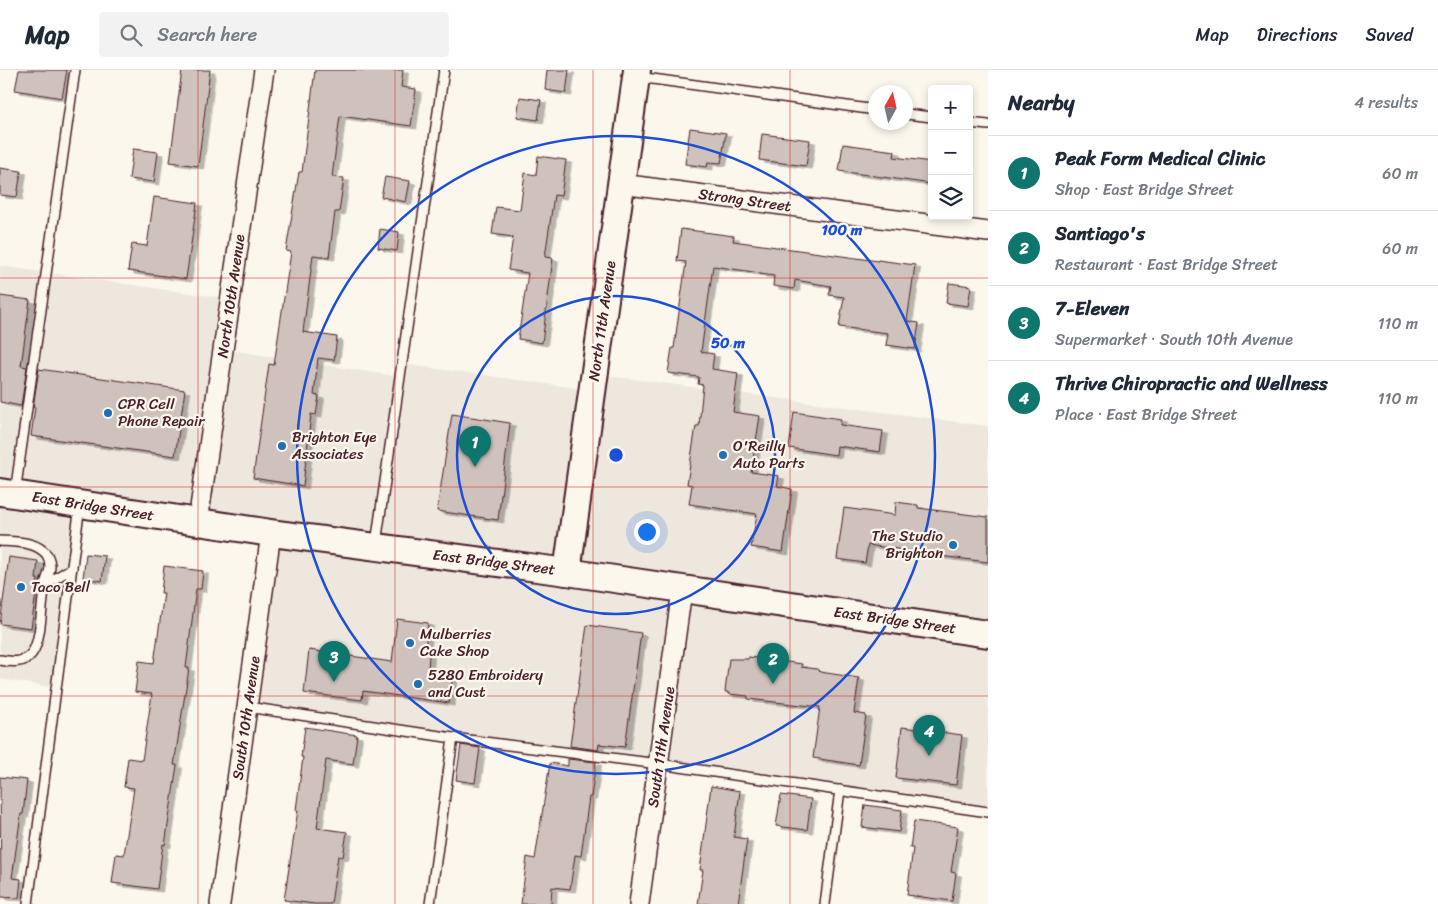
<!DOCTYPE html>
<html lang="en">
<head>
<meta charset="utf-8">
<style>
  :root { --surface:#fff; --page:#f2f2f3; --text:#1f2937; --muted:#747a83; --line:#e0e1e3; --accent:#0f766e }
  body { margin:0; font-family:Sriracha,sans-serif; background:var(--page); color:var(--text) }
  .controls { position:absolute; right:15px; top:15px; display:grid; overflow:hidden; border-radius:5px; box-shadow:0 2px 8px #0003 }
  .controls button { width:45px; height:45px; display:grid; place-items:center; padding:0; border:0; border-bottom:1px solid var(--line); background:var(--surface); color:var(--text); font:25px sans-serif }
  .compass { position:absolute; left:868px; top:15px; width:45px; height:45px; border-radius:50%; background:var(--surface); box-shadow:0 2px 8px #0003; rotate:8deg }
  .you { position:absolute; left:646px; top:461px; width:18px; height:18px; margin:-12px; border:4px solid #fff; border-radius:50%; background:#1a73e8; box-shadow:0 0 0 8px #1a73e833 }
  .badge { display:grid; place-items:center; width:32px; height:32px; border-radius:50%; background:var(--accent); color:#fff; font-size:16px; font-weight:700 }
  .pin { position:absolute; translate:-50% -41px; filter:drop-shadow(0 1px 2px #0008) }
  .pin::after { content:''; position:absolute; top:26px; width:18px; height:15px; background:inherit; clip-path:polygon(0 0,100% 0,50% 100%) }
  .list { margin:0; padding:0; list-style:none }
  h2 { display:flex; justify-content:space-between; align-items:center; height:65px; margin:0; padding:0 20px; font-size:21px }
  h2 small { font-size:16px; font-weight:400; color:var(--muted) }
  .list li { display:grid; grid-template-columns:32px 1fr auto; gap:15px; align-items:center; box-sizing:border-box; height:75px; padding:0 20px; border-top:1px solid var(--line) }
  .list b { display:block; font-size:19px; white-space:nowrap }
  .list p { margin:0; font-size:16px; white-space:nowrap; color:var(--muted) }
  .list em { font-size:16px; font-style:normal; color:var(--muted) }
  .icon { flex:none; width:28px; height:28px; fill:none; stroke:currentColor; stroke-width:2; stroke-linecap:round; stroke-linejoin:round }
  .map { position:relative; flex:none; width:988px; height:834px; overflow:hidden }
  header { display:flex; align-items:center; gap:30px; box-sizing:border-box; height:70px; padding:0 25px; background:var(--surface); border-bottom:1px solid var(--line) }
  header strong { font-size:24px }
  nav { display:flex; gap:28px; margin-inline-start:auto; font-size:18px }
  .search { width:350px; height:45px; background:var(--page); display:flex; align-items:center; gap:12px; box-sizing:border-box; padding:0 18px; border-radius:5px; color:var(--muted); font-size:19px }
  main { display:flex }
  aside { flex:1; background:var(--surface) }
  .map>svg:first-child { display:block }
  .built { fill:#eee7de }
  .building { fill:#cfc2bc; stroke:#4a1f2b; filter:url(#shadow) }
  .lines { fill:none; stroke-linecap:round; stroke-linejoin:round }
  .lane-casing { stroke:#4a1f2b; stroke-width:12 }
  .street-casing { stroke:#4a1f2b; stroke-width:22 }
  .secondary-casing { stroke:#4a1f2b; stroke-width:30 }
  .lane { stroke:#fbf7ec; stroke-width:9 }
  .street { stroke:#fbf7ec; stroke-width:19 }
  .secondary { stroke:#fbf7ec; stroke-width:26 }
  .grid { fill:none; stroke:#d62828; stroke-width:1; stroke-opacity:0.55 }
  .ring { fill:none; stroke:#1d4ed8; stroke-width:2.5 }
  .poi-dot { fill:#1f6fb2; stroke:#fbf7ec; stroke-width:2 }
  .labels { text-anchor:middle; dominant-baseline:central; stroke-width:4.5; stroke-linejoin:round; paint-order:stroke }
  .street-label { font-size:15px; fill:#4a1f2b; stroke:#fbf7ec }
  .poi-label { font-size:15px; fill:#4a1f2b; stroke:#fbf7ec; text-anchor:start }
  .centre { fill:#1d4ed8; stroke:#fbf7ec; stroke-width:2.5 }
  .ring-label { font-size:15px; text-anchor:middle; font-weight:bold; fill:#1d4ed8; stroke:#fbf7ec; stroke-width:4.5; stroke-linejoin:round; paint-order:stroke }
</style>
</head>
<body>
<header>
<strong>Map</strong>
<div class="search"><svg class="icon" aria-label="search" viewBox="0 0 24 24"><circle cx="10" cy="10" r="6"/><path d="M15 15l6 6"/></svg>Search here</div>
<nav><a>Map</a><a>Directions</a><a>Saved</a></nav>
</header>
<main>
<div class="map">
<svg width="988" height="834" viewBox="0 0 988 834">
  <defs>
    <filter id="shadow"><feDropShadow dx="5.5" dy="3" stdDeviation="0" flood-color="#0004"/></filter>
  </defs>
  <rect width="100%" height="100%" fill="#fbf7ec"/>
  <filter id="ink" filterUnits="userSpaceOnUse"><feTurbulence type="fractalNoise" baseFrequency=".02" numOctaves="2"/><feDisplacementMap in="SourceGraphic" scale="10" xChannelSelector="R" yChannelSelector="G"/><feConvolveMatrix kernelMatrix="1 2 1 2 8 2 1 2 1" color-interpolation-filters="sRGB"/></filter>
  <g filter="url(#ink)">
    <polygon class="built" points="0,196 231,229 224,279 400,307 402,294 592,320 595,304 988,356 988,742 247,637 271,463 81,434 56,618 0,609"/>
    <g class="building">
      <polygon points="19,0 67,0 62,28 15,20"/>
      <polygon points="182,0 210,0 198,96 170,92"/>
      <polygon points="315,0 403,0 401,17 416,19 411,56 340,46 332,107 344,108 339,142 335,142 329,187 313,185 303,262 337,267 334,290 318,288 314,325 319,326 316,345 311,344 303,416 253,408 269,294 274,295 282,241 291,182 286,181 299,102 302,102"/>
      <polygon points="547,0 569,0 566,23 545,20"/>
      <polygon points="520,27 541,30 538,50 517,47"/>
      <polygon points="690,58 726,63 721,93 708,92 707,97 685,94"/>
      <polygon points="762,64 810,70 806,96 759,90"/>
      <polygon points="843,74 895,81 894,87 932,92 932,114 839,101"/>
      <polygon points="133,79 158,82 154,112 129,109"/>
      <polygon points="538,86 566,90 561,126 554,125 545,187 553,188 542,273 518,269 528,203 508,200 513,167 492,164 496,137 520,140 525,103 536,105"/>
      <polygon points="0,98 21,101 17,127 0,125"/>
      <polygon points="385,107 410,111 406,132 381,127"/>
      <polygon points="154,127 197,133 186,209 128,201 132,174 147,176"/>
      <polygon points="380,159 399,162 397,181 378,178"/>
      <polygon points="681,159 734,166 733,171 878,191 878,190 915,195 907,251 919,253 915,279 886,275 888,263 839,257 844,227 829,225 831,216 795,210 794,219 773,216 774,206 760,204 760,203 713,196 701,282 714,284 712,299 738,303 733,342 760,346 751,402 779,406 777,416 792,419 783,482 751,477 757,444 689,434 692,415 687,414 696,356 699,356 703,315 698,314 699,307 668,303 672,278 674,278 686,192 677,191"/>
      <polygon points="949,213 971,216 968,236 946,233"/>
      <polygon points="0,226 30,230 21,296 27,297 21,336 0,332"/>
      <polygon points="39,299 185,320 175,386 31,366 35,338 33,337"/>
      <polygon points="794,342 841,349 840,355 883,361 880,382 837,376 836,385 789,378"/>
      <polygon points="452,344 510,353 498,450 437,441"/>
      <polygon points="896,432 918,435 918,438 988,447 988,492 940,486 940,485 868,475 865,493 837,489 844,438 895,445"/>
      <polygon points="86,484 105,486 102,511 83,508"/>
      <polygon points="9,487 38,491 36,509 38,509 31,558 0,554"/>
      <polygon points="164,496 203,501 201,519 196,519 186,598 189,598 174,695 177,695 165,775 163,774 157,819 112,813 116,784 124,785 134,718 124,717 128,688 142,690 152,624 135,622 139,591 154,593 164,523 161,523"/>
      <polygon points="397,549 428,553 425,580 428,581 428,584 429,585 428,600 453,604 449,633 363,621 362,630 304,623 309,580 392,592"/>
      <polygon points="587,555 641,563 625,677 599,674 598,680 570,676"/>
      <polygon points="749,587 802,594 801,597 817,599 820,602 859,608 854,643 866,645 859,695 813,688 820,637 748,629 748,626 728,624 728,622 725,622 729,589 748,589"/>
      <polygon points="305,657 357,665 353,694 326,690 317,758 347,762 343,787 338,786 331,834 315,834 284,830 298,740 296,740 303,687 301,687"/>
      <polygon points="902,657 962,665 956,715 896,708"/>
      <polygon points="461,675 480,678 475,713 456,710"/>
      <polygon points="568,689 596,692 591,727 589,727 581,786 575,785 570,819 552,817 551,834 521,834 527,787 535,789 550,693 568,696"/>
      <polygon points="0,707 27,710 23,744 21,744 12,808 21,809 19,828 1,827"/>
      <polygon points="711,716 740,721 734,767 747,769 738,834 698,834 703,800 700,800"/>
      <polygon points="781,725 811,729 807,760 776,756"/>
      <polygon points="865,735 902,740 899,762 862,757"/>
      <polygon points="914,751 958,757 951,802 956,803 952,831 907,825 913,778 910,778"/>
    </g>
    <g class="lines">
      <g class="lane-casing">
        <g id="lane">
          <polyline points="638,7 876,40"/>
          <polyline points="906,44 932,47"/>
          <polyline points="969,53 988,55"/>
          <polyline points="15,423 75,0"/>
          <path d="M0,471C15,472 37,471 47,485C49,488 50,494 50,496C50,503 46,509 45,515C41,533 42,569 32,583C25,594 11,592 0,590"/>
          <polyline points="376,474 444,0"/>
          <polyline points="45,515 72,498"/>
          <polyline points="247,637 453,668 659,694 988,742"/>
          <polyline points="28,834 80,435"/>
          <polyline points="430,834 453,668"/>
          <polyline points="825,834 840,720"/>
        </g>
      </g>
      <g class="street-casing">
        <g id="street">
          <polyline points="621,114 988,162"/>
          <polyline points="198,451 264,0"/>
          <polyline points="220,834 271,463"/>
          <polyline points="639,834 682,520"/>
        </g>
      </g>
      <g class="secondary-casing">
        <g id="secondary">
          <polyline points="0,422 271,463 567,502 988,564"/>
          <polyline points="567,502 637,0"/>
        </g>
      </g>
      <use href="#lane" class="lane"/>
      <use href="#street" class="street"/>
      <use href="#secondary" class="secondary"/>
    </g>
  </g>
  <path class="grid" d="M198,0V834M395,0V834M593,0V834M790,0V834M0,208H988M0,417H988M0,626H988"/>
  <g class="ring">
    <circle cx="616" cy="385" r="159"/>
    <circle cx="616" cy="385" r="319"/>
  </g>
  <g class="poi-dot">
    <circle cx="108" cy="343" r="5"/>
    <circle cx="282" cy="376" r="5"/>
    <circle cx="723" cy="385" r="5"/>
    <circle cx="953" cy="475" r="5"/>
    <circle cx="21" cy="517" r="5"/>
    <circle cx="410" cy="573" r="5"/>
    <circle cx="418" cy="614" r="5"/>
  </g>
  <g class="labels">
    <g class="street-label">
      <text transform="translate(745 130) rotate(8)">Strong Street</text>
      <text transform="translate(231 226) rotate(-82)">North 10th Avenue</text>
      <text transform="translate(602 251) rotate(-82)">North 11th Avenue</text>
      <text transform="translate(93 436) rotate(9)">East Bridge Street</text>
      <text transform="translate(494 492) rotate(7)">East Bridge Street</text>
      <text transform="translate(895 550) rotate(8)">East Bridge Street</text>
      <text transform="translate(246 648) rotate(-82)">South 10th Avenue</text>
      <text transform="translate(661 677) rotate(-82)">South 11th Avenue</text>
    </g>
    <g class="poi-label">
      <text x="118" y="334">CPR Cell<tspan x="118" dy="17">Phone Repair</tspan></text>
      <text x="292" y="367">Brighton Eye<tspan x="292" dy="17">Associates</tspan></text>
      <text x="733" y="376">O'Reilly<tspan x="733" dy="17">Auto Parts</tspan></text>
      <text x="943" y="466" text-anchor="end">The Studio<tspan x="943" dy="17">Brighton</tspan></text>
      <text x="31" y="517">Taco Bell</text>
      <text x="420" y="564">Mulberries<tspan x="420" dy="17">Cake Shop</tspan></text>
      <text x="428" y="605">5280 Embroidery<tspan x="428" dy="17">and Cust</tspan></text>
    </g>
  </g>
  <circle cx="616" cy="385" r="8" class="centre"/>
  <g class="ring-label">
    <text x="842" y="165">100 m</text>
    <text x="728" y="278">50 m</text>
  </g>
</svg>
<div class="controls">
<button>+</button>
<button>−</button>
<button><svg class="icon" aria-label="layers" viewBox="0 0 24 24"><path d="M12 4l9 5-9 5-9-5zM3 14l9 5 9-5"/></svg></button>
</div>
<svg class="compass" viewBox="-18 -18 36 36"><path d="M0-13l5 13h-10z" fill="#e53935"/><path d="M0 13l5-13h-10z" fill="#747a83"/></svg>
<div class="you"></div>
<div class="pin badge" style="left:475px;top:397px">1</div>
<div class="pin badge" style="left:773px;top:614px">2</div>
<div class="pin badge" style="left:334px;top:612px">3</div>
<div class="pin badge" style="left:929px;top:686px">4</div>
</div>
<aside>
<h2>Nearby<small>4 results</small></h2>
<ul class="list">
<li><span class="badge">1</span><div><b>Peak Form Medical Clinic</b><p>Shop · East Bridge Street</p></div><em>60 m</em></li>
<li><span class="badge">2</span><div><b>Santiago's</b><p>Restaurant · East Bridge Street</p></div><em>60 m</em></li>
<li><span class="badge">3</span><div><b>7-Eleven</b><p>Supermarket · South 10th Avenue</p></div><em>110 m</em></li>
<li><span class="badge">4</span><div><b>Thrive Chiropractic and Wellness</b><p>Place · East Bridge Street</p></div><em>110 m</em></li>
</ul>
</aside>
</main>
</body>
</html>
